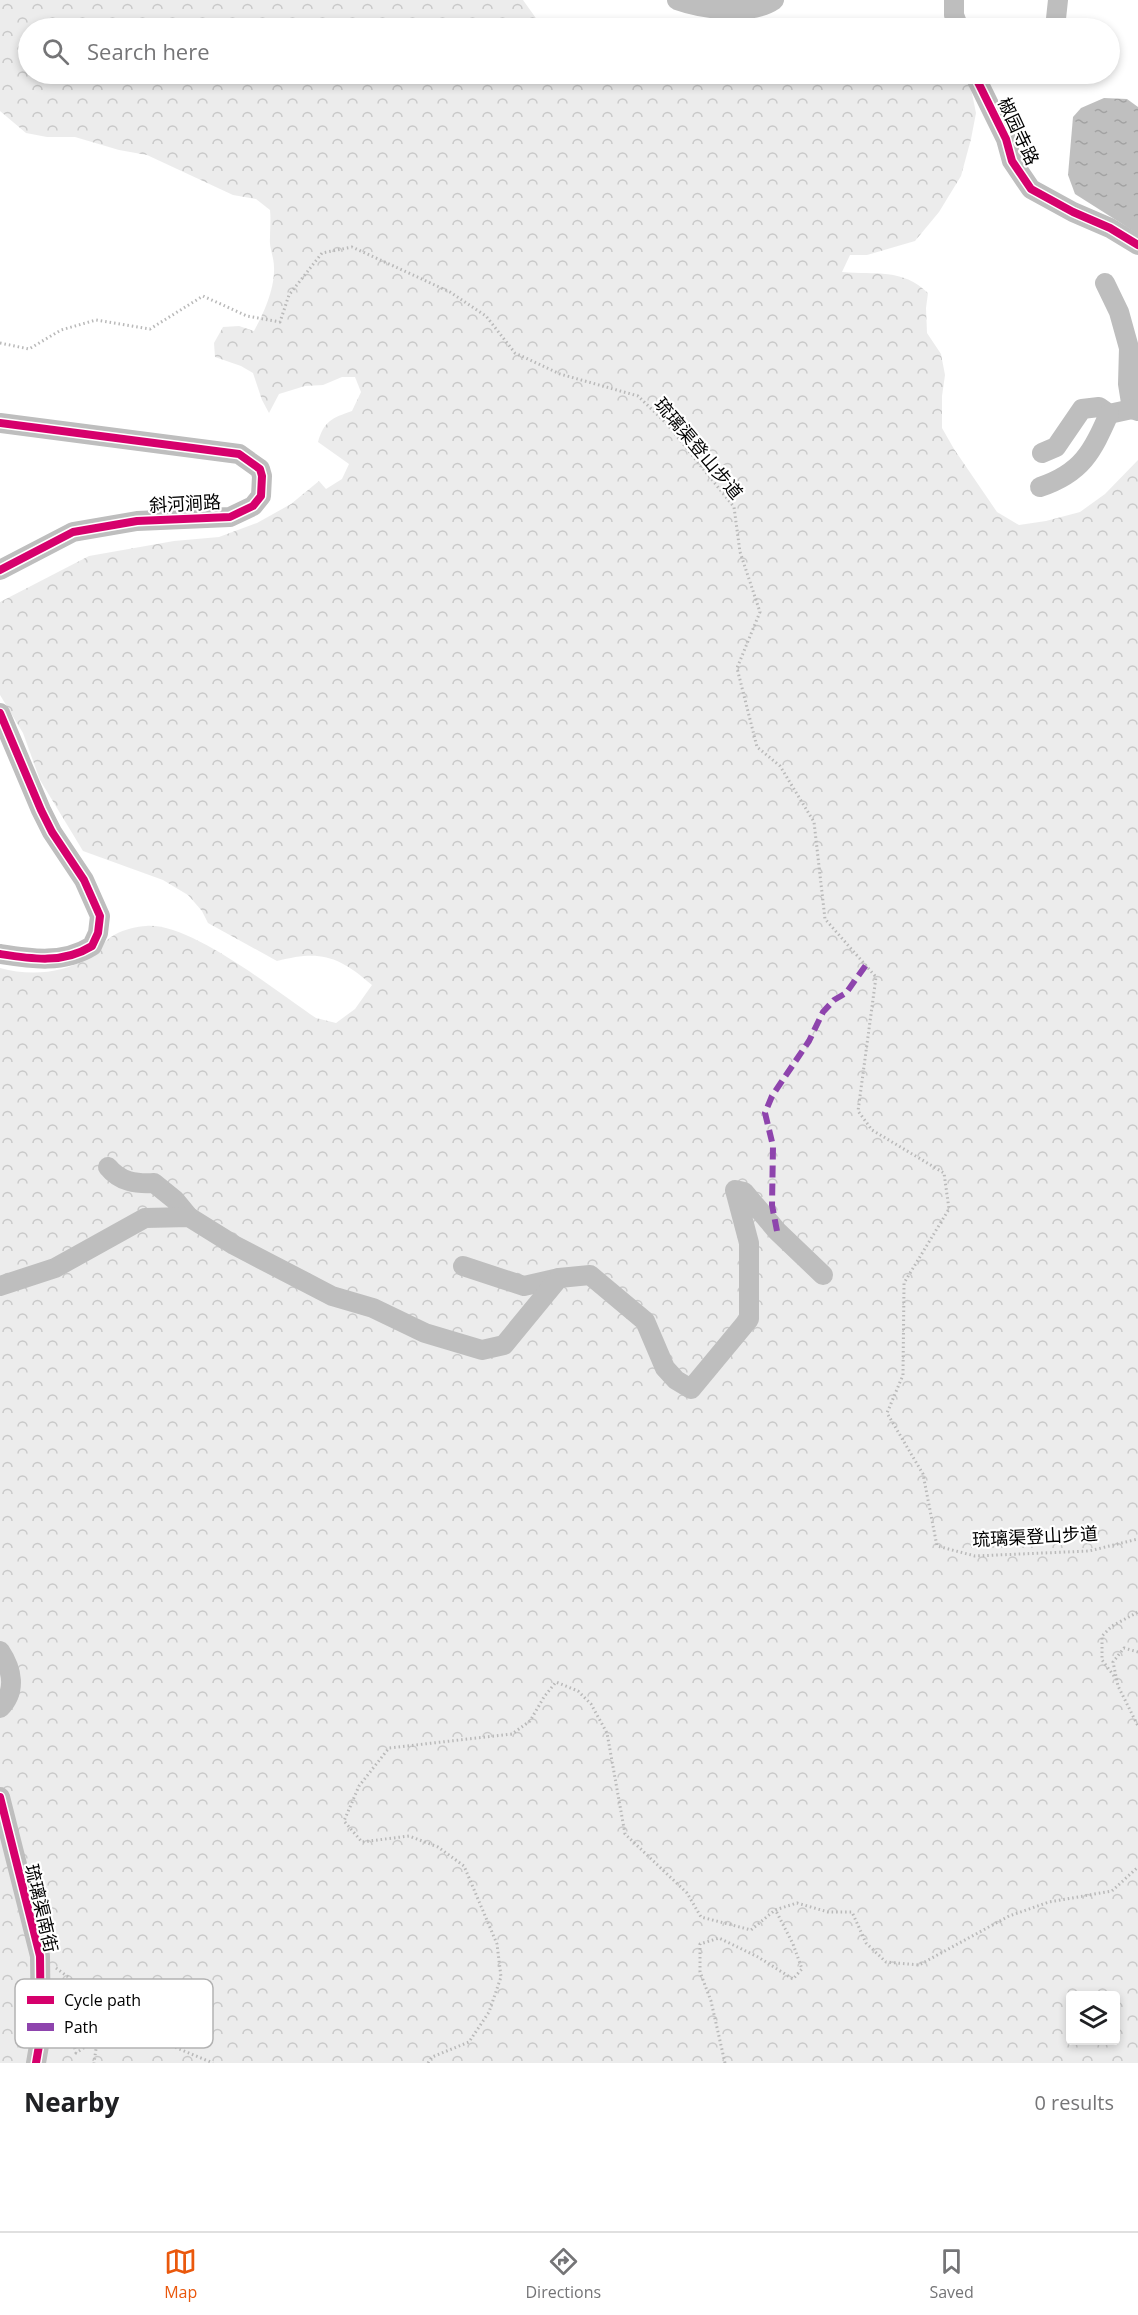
<!DOCTYPE html>
<html lang="en">
<head>
<meta charset="utf-8">
<style>
  :root { --surface:#fff; --page:#f2f2f2; --text:#202124; --muted:#757577; --line:#e0e0e0; --accent:#ea580c }
  body { margin:0; font-family:"Open Sans","Noto Sans SC",sans-serif; background:var(--page); color:var(--text) }
  .controls { position:absolute; right:18px; bottom:18px; display:grid; overflow:hidden; border-radius:6px; box-shadow:0 3px 9px #0003 }
  .controls button { width:54px; height:54px; display:grid; place-items:center; padding:0; border:0; border-bottom:2px solid var(--line); background:var(--surface); color:var(--text); font:30px sans-serif }
  .list { margin:0; padding:0; list-style:none }
  h2 { display:flex; justify-content:space-between; align-items:center; height:78px; margin:0; padding:0 24px; font-size:26px }
  h2 small { font-size:20px; font-weight:400; color:var(--muted) }
  .icon { flex:none; width:33px; height:33px; fill:none; stroke:currentColor; stroke-width:2; stroke-linecap:round; stroke-linejoin:round }
  .map { position:relative; flex:none; width:1138px; height:2063px; overflow:hidden }
  .search { position:absolute; background:var(--surface); box-shadow:0 3px 9px #0003; left:18px; right:18px; top:18px; height:66px; display:flex; align-items:center; gap:15px; box-sizing:border-box; padding:0 21px; border-radius:33px; color:var(--muted); font-size:22px }
  .sheet { height:168px; background:var(--surface) }
  nav { display:flex; justify-content:space-around; align-items:center; box-sizing:border-box; height:84px; border-top:2px solid var(--line); background:var(--surface); font-size:16px; color:var(--muted) }
  nav a { display:grid; justify-items:center; gap:3px }
  nav .on { color:var(--accent) }
  .map>svg:first-child { display:block }
  .forest { fill:url(#forest-crowns); fill-rule:evenodd }
  .water { fill:url(#water-ripples) }
  .lines { fill:none; stroke-linecap:round; stroke-linejoin:round }
  .path { stroke:#b9b9b9; stroke-width:3; stroke-dasharray:1.5 3; stroke-linecap:butt }
  .minor { stroke:#bebebe; stroke-width:20 }
  .quiet { stroke:#8e44ad; stroke-width:6; stroke-dasharray:12 6; stroke-linecap:butt }
  .cycleway-casing { stroke:#fff; stroke-width:11 }
  .cycleway { stroke:#d6006c; stroke-width:8 }
  .labels { text-anchor:middle; dominant-baseline:central; stroke-width:4.5; stroke-linejoin:round; paint-order:stroke }
  .street-label { font-size:18px; fill:#000; stroke:#fff }
  .key { fill:#fff; stroke:#b2b2b2; stroke-width:1.5 }
  .key-label { font-size:16px; fill:#000 }
</style>
</head>
<body>
<div class="map">
<svg width="1138" height="2063" viewBox="0 0 1138 2063">
  <defs>
    <pattern id="forest-crowns" width="20" height="18" patternUnits="userSpaceOnUse" patternTransform="scale(1.5)"><rect width="20" height="18" fill="#ececec"/><path d="M2 6a3 3 0 1 1 6 0M12 15a3 3 0 1 1 6 0" fill="none" stroke="#c9c9c9"/></pattern>
    <pattern id="water-ripples" width="26" height="14" patternUnits="userSpaceOnUse" patternTransform="scale(1.5)"><rect width="26" height="14" fill="#bfbfbf"/><path d="M2 4q2-2 4 0t4 0M15 11q2-2 4 0t4 0" fill="none" stroke="#a2a2a2"/></pattern>
  </defs>
  <rect width="100%" height="100%" fill="#fff"/>
  <path class="forest" d="M0,0H523L543,28H28V74H602L634,76L643,74H968L976,113L971,139L961,176L939,212L915,241L867,255H850L842,272C876,275 902,268 928,293L926,308L927,333L941,354L945,375L942,396V428L954,449L997,512L1019,525L1046,521L1080,512L1105,494L1138,460V2063H0V968C29,976 62,974 88,958C98,951 105,939 116,934C123,930 138,926 146,926C191,922 278,993 316,1018L336,1023L355,1009L372,985C338,955 319,950 277,961L208,923L202,911L188,895L163,880L83,851L40,780L23,733L0,695V602L89,556L174,541L219,537L257,523L291,504L319,481L326,489L342,479L349,464L318,442C324,421 332,418 352,411L361,392L355,377H342L323,385L305,386L279,394L269,413L262,400L253,373L241,366L215,357L214,343L223,327L239,326L254,331C264,313 275,288 274,267C274,257 269,248 270,238C270,228 271,220 270,210L256,199L233,195L147,155L119,150L75,137H47L26,133L0,111ZM1070,1996H1116V2040H1070Z"/>
  <polygon class="water" points="1104,98 1127,99 1138,107 1138,234 1075,194 1068,175 1073,117 1081,108"/>
  <g class="lines">
    <g class="path">
      <polyline points="0,343 29,349 61,330 96,320 150,329 203,296 247,316 280,322 289,295 322,253 352,247 450,292 486,316 515,353 560,374 638,396 667,424 734,507 740,552 760,612 737,668 757,747 780,766 814,822 825,919 876,977 858,1111 872,1130 944,1173 949,1209 904,1283 903,1375 887,1413 923,1474 937,1546 975,1556 1089,1551 1138,1539"/>
      <polyline points="1138,1652 1124,1648 1113,1662 1118,1686 1138,1726"/>
      <polyline points="1114,1676 1102,1660 1102,1636 1112,1626 1138,1612"/>
      <polyline points="56,1968 148,2036 213,2063"/>
      <polyline points="59,2034 82,2039 74,2046 76,2053 91,2043 96,2049 94,2063"/>
      <polyline points="428,2063 432,2057 469,2042 489,2012 501,1977 497,1944 464,1866 438,1847 409,1836 362,1842 344,1821 359,1786 389,1748 512,1734 530,1721 544,1697 556,1682 578,1691 591,1704 607,1733 625,1834 687,1893 701,1917 751,1930 775,1910 797,1903 828,1912 852,1912 866,1943 886,1962 919,1965 1009,1916 1049,1902 1112,1891 1138,1867"/>
      <polyline points="725,2063 711,2001 700,1972 700,1944 719,1938 758,1957 793,1979 802,1969 793,1944 776,1911"/>
    </g>
    <g class="minor">
      <path d="M677,0C702,9 751,16 774,0"/>
      <polyline points="954,0 954,15 959,28"/>
      <polyline points="1055,28 1058,0"/>
      <polyline points="974,74 1006,139 1012,161 1031,189 1073,212 1110,228 1138,245"/>
      <polyline points="1105,283 1119,312 1129,348 1128,384 1132,409 1138,411"/>
      <polyline points="0,423 239,454 260,469 262,476 261,496 253,506 230,517 137,521 73,532 0,570"/>
      <polyline points="1042,453 1056,447 1082,409 1099,407 1109,414 1132,409"/>
      <path d="M1040,487C1082,473 1092,452 1109,414"/>
      <path d="M0,713L41,810L52,832L84,880L100,916L98,933L92,946C63,964 32,959 0,954"/>
      <path d="M108,1167C120,1182 136,1184 154,1183L175,1200L189,1217"/>
      <polyline points="463,1266 524,1286 559,1278"/>
      <polyline points="0,1286 55,1268 145,1218 189,1217 234,1245 332,1296 373,1308 425,1333 482,1350 504,1345 559,1278 590,1275 645,1321 665,1368 676,1380 691,1389 749,1319 749,1243 735,1190 744,1192 777,1231 823,1275"/>
      <path d="M0,1651C12,1669 17,1691 0,1708"/>
      <polyline points="0,1797 40,1956 41,2034 36,2063"/>
    </g>
    <polyline class="quiet" points="777,1231 772,1205 773,1146 765,1113 772,1096 809,1041 823,1012 834,1000 846,993 866,965"/>
    <g class="cycleway-casing">
      <g id="cycleway">
        <polyline points="974,74 1006,139 1012,161 1031,189 1073,212 1110,228 1138,245"/>
        <polyline points="0,423 239,454 260,469 262,476 261,496 253,506 230,517 137,521 73,532 0,570"/>
        <path d="M0,713L41,810L52,832L84,880L100,916L98,933L92,946C63,964 32,959 0,954"/>
        <polyline points="0,1797 40,1956 41,2034 36,2063"/>
      </g>
    </g>
    <use href="#cycleway" class="cycleway"/>
  </g>
  <g class="labels">
    <g class="street-label">
      <text transform="translate(1019 131) rotate(65)">椒园寺路</text>
      <text transform="translate(699 448) rotate(50)">琉璃渠登山步道</text>
      <text transform="translate(185 503) rotate(-3)">斜河涧路</text>
      <text transform="translate(1035 1536) rotate(-3)">琉璃渠登山步道</text>
      <text transform="translate(42 1908) rotate(77)">琉璃渠南街</text>
    </g>
  </g>
  <rect x="15" y="1979" width="198" height="69" rx="9" class="key"/>
  <rect x="27" y="1996" width="27" height="8" fill="#d6006c"/>
  <rect x="27" y="2023" width="27" height="8" fill="#8e44ad"/>
  <g class="key-label">
    <text x="64" y="2006">Cycle path</text>
    <text x="64" y="2033">Path</text>
  </g>
</svg>
<div class="controls">
<button><svg class="icon" aria-label="layers" viewBox="0 0 24 24"><path d="M12 4l9 5-9 5-9-5zM3 14l9 5 9-5"/></svg></button>
</div>
<div class="search"><svg class="icon" aria-label="search" viewBox="0 0 24 24"><circle cx="10" cy="10" r="6"/><path d="M15 15l6 6"/></svg>Search here</div>
</div>
<section class="sheet">
<h2>Nearby<small>0 results</small></h2>
<ul class="list">
</ul>
</section>
<nav>
<a class="on"><svg class="icon" aria-label="map" viewBox="0 0 24 24"><path d="M3 6l6-2 6 2 6-2v14l-6 2-6-2-6 2zM9 4v14M15 6v14"/></svg>Map</a>
<a><svg class="icon" aria-label="directions" viewBox="0 0 24 24"><path d="M12 3l9 9-9 9-9-9zM9 14v-3h6M13 9l2 2-2 2"/></svg>Directions</a>
<a><svg class="icon" aria-label="saved" viewBox="0 0 24 24"><path d="M7 4h10v16l-5-4-5 4z"/></svg>Saved</a>
</nav>
</body>
</html>
